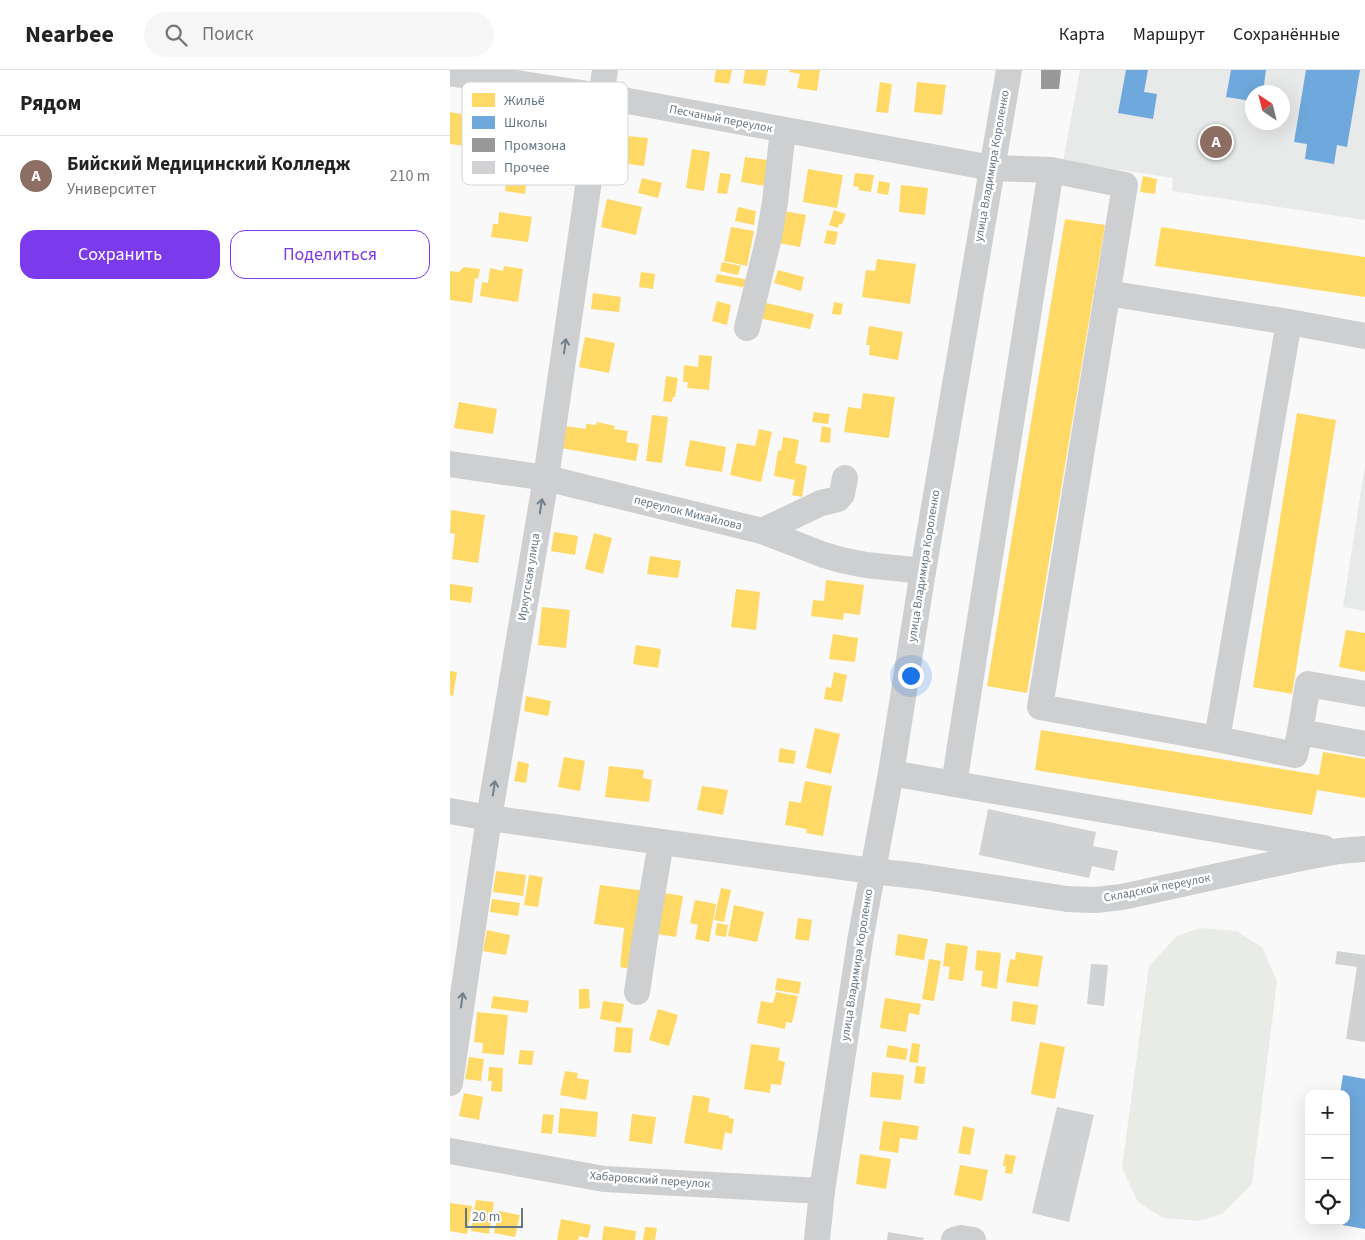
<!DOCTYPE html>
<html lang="ru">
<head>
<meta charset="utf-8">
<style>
  :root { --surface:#fff; --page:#f6f6f6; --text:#222; --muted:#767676; --line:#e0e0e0; --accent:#7c3aed }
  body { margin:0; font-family:"Source Sans 3",sans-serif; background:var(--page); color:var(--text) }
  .controls { position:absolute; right:15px; bottom:15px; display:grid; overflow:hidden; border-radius:10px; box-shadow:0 5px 20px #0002 }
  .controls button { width:45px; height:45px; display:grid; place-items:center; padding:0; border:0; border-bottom:1px solid var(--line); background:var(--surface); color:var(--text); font:25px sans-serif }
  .compass { position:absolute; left:795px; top:15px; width:45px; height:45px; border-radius:50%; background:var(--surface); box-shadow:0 5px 20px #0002; rotate:325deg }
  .scale { position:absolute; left:15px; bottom:12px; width:58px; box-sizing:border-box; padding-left:5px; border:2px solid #657683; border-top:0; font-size:14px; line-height:18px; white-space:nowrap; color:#657683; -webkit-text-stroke:4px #fff; paint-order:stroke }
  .you { position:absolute; left:460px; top:605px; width:18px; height:18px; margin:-12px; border:4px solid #fff; border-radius:50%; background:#1a73e8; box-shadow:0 0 0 8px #1a73e833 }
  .badge { display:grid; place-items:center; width:32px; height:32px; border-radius:50%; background:var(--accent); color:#fff; font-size:16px; font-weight:700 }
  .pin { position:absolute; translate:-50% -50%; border:2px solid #fff; box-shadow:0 1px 5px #0006 }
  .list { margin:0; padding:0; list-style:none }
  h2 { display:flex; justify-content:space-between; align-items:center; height:65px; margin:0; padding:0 20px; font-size:21px }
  h2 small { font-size:16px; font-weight:400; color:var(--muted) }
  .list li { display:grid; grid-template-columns:32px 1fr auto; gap:15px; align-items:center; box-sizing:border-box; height:80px; padding:0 20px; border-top:1px solid var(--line) }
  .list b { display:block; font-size:19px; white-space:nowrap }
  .list p { margin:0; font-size:16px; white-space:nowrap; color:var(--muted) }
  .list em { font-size:16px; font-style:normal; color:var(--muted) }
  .actions { display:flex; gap:10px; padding:15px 20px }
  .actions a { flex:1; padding:11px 0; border:1px solid var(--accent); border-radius:15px; text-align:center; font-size:18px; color:var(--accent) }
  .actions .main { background:var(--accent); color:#fff }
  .icon { flex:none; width:28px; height:28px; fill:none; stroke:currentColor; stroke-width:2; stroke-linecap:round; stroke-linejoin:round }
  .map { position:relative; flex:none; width:915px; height:1170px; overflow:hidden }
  header { display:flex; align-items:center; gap:30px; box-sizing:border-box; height:70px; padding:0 25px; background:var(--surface); border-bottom:1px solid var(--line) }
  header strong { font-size:24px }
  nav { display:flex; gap:28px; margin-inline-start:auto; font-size:18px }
  .search { width:350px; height:45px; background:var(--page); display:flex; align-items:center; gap:12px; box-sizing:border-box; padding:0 18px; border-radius:28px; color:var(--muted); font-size:19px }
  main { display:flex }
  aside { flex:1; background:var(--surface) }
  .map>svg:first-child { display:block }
  .built { fill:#e8e9e9; fill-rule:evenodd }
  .green { fill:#e8ebe6 }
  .homes { fill:#ffd966 }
  .schools { fill:#6fa8dc }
  .industry { fill:#999 }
  .building { fill:#d0d2d3 }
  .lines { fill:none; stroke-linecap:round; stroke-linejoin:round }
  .minor { stroke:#cecfd0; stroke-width:26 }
  .oneway { stroke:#707f8b }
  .labels { text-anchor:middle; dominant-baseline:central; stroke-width:5; stroke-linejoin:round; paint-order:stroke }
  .street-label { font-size:12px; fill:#657683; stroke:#fff }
  .key { fill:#fff; stroke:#d1d6da; stroke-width:1 }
  .key-label { font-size:14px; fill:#657683 }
</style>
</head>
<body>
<header>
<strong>Nearbee</strong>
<div class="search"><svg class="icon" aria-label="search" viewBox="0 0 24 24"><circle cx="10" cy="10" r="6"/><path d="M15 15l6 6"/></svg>Поиск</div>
<nav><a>Карта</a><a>Маршрут</a><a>Сохранённые</a></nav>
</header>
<main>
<aside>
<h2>Рядом<small></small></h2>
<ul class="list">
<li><span class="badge" style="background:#8d6e63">A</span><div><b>Бийский Медицинский Колледж</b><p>Университет</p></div><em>210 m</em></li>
</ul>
<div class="actions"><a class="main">Сохранить</a><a>Поделиться</a></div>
</aside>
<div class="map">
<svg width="915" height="1170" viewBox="0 0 915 1170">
  <rect width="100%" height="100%" fill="#f9f9f9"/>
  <g class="built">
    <path d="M630,0H915V150L722,121L723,108L613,91ZM802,22H832V52H802Z"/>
    <polygon points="915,395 915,541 893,537"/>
  </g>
  <polygon class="green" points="750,858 786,861 812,877 827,911 802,1114 772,1144 749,1151 713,1148 688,1132 672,1098 699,896 727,866"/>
  <g class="homes">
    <polygon points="266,0 282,0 279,14 264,12"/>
    <polygon points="295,0 318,0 315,16 293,13"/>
    <polygon points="340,0 370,0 367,21 347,18 350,4 339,2"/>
    <polygon points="430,12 442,14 438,43 426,42"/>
    <polygon points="467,12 496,15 492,45 464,42"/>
    <polygon points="0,42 16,45 14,62 17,64 15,76 0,74"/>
    <polygon points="166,65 198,68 194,96 163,92"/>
    <polygon points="242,79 260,82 254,121 236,118"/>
    <polygon points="295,87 319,90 315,116 291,112"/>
    <polygon points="358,99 393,105 387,138 353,132"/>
    <polygon points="270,103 281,104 277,124 267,123"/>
    <polygon points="405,103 424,105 421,122 408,120 409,117 403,116"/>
    <polygon points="57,105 77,108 75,124 55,121"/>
    <polygon points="693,106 707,109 705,124 690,122"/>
    <polygon points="192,108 212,113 208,128 188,123"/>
    <polygon points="429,111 440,113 438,125 427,123"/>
    <polygon points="451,115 478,118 475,145 449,142"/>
    <polygon points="157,129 192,137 186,165 151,157"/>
    <polygon points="288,137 306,141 304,155 285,151"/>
    <polygon points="384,140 396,144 392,154 389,154 388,158 379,155"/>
    <polygon points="334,141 356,145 350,177 328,173"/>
    <polygon points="49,142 82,147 78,172 41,167 43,154 48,154"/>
    <polygon points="615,149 655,155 577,623 537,616"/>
    <polygon points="281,157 304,161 297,196 274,191"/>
    <polygon points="711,157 915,187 915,227 705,196"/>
    <polygon points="377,160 388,162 385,175 374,173"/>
    <polygon points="427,189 466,194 460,234 412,227 416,200 425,201"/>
    <polygon points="272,192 291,196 288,205 270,201"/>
    <polygon points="54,196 73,199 68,232 30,226 32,212 38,213 40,198 53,201"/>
    <polygon points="14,197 30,199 28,209 25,208 22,233 0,230 0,201 9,202"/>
    <polygon points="328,200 354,207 351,221 324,213"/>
    <polygon points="191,202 205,204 203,219 189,217"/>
    <polygon points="267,204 299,210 297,218 265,212"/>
    <polygon points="143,223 171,227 169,242 141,239"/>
    <polygon points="267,231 281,235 277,255 262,251"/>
    <polygon points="312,232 364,244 360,259 309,248"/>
    <polygon points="384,232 393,234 391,245 382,244"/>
    <polygon points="419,256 453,262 448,290 419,285 420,275 416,275"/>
    <polygon points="135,267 165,273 159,303 129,297"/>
    <polygon points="249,285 262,286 259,320 237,318 238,312 233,312 234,295 248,297"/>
    <polygon points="216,306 228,308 225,327 223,327 222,332 213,331"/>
    <polygon points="413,323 445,327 439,368 394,362 398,337 411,339"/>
    <polygon points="9,332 47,339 43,364 4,358"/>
    <polygon points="364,342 380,344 378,354 362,352"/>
    <polygon points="847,343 886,350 842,624 803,617"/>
    <polygon points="202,345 218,347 212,393 196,391"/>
    <polygon points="147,352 165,356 164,359 178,361 176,372 189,374 186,391 111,378 115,356 136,359 136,354 146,355"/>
    <polygon points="372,356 381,358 380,373 370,372"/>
    <polygon points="309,359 322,362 311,412 280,405 287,373 305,376"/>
    <polygon points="333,367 349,370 345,393 357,396 352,427 342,425 345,410 324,406 328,380 331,381"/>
    <polygon points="240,370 276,377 272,402 235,396"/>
    <polygon points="1,440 35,445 28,493 2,489 5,464 0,463"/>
    <polygon points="104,462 128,466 125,485 101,481"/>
    <polygon points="144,463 162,468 153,504 135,499"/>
    <polygon points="200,486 231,491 228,508 197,504"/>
    <polygon points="376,510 414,515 410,545 394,543 393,550 361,546 363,530 374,531"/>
    <polygon points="0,514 23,517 21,533 0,530"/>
    <polygon points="286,519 310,522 306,560 281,557"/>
    <polygon points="92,537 120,540 116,578 88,575"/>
    <polygon points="896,560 915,563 915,602 889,597"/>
    <polygon points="383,564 408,568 405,592 379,589"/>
    <polygon points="186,575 211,579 208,598 183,594"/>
    <polygon points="0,601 7,602 3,626 0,625"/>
    <polygon points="384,602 397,605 392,632 374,629 376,617 381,618"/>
    <polygon points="76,626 101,631 98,646 74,641"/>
    <polygon points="365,658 390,664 381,704 356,698"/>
    <polygon points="591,660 869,705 873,682 915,689 915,728 867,720 862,745 585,700"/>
    <polygon points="330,678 346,681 344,694 328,692"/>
    <polygon points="114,687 135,691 130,721 108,717"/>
    <polygon points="68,691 79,694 76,713 64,711"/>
    <polygon points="159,696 194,700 193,708 202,710 199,732 155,727"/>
    <polygon points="355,711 382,716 373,766 356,763 357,759 335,755 339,731 351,733"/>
    <polygon points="252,716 278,720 273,745 247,740"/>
    <polygon points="46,801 76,805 73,826 43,822"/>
    <polygon points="79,805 93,807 88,837 74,835"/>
    <polygon points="150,815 196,821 186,900 170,897 174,858 144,854"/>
    <polygon points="271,818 281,820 274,852 264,850"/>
    <polygon points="208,822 233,826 226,867 201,863"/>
    <polygon points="42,829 70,833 68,846 40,842"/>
    <polygon points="245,830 266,834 259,872 245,869 248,855 240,853"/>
    <polygon points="284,835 314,842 307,872 278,866"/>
    <polygon points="348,848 362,850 359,871 345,869"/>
    <polygon points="267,853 278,855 276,867 265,865"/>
    <polygon points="37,860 60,865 56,885 33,881"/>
    <polygon points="448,864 478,869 474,890 445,885"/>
    <polygon points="496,873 518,876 513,911 498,909 500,897 493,896"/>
    <polygon points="527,880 551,883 547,919 531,916 533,901 525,900"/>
    <polygon points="566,882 593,886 588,917 556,912 560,889 565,890"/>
    <polygon points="479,889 491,891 484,931 472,929"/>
    <polygon points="327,908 351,912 349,924 325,920"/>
    <polygon points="129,919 139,919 140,938 129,939"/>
    <polygon points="326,922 348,926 342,953 336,952 335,959 307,953 311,931 323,933"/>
    <polygon points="43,926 79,931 77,943 41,938"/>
    <polygon points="435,928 471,934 469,945 459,943 456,962 430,958"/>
    <polygon points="153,931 174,934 171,953 150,949"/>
    <polygon points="563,931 588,935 585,955 561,951"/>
    <polygon points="208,939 228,945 219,976 199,970"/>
    <polygon points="27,942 58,945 54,985 32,983 33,973 24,972"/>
    <polygon points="166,957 183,958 181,983 164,982"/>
    <polygon points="590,972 615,977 605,1029 581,1024"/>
    <polygon points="462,973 470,974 468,993 459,992"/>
    <polygon points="301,974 330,978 328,990 335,992 331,1015 321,1014 320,1023 294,1019"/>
    <polygon points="438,975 458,979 456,990 436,987"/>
    <polygon points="70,980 84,981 82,995 68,994"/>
    <polygon points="19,987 34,989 31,1011 15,1009"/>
    <polygon points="466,996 476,997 474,1014 464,1013"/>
    <polygon points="39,997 53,998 52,1022 41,1021 42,1011 38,1011"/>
    <polygon points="115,1001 128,1003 127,1008 139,1010 136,1030 110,1025"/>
    <polygon points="422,1002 454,1005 451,1030 420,1027"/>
    <polygon points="14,1023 33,1027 29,1050 9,1046"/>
    <polygon points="243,1025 260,1028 258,1042 279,1046 279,1048 284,1049 282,1064 275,1062 272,1080 234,1073"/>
    <polygon points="110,1038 148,1042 146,1067 108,1063"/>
    <polygon points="93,1044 104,1045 102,1064 91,1063"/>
    <polygon points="182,1044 206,1047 202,1074 179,1071"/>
    <polygon points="433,1051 469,1056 467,1070 450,1068 448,1083 429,1080"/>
    <polygon points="513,1056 525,1059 520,1085 508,1083"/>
    <polygon points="410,1084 441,1089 436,1119 406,1114"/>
    <polygon points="555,1084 566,1086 562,1104 555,1103 556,1096 553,1096"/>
    <polygon points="510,1095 538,1100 532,1131 504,1125"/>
    <polygon points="26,1130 44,1132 39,1164 21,1161"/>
    <polygon points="0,1133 22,1136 17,1164 0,1161"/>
    <polygon points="49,1141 70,1145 65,1167 44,1163"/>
    <polygon points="111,1149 141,1155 138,1168 129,1166 128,1170 107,1170"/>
    <polygon points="154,1156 186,1161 185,1170 152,1170"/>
    <polygon points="195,1157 207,1158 205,1170 193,1170"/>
  </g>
  <g class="schools">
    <polygon points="676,0 698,0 694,22 707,24 703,49 668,43"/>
    <polygon points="781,0 816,0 813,22 802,22 802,31 776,27"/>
    <polygon points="856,0 910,0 897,77 887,75 884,94 855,89 857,74 844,72"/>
    <polygon points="893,1005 915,1009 915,1159 886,1154 887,1151 896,1151 896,1024 890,1024"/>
  </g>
  <polygon class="industry" points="591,0 611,0 609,19 591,19"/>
  <g class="building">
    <polygon points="538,739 646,762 643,776 668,781 664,801 642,796 639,808 529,785"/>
    <polygon points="887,881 915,885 915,972 896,969 907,897 885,894"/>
    <polygon points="641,894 658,895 654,936 637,934"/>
    <polygon points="607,1037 644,1045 619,1152 582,1143"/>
    <polygon points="438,1162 474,1168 473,1170 437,1170"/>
  </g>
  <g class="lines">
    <g class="minor">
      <polyline points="0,3 151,26 542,98 601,100 675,115 590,637 767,669 845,685 850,662 915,674"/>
      <polyline points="657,223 839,252 767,669"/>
      <polyline points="839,252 915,266"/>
      <polyline points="297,258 319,167 325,132 333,60"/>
      <polyline points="0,394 96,408 312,461 374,485 391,490 416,495 473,501"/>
      <polyline points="312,461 371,433 388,429 392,424 395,408"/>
      <polyline points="850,662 858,614 915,624"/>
      <polyline points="441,703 874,778"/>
      <polyline points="504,714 601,100"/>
      <polyline points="0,741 39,748 422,801 468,806 617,829 645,830 672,827 851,788 889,781 915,779"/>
      <polyline points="187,922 196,861 211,772"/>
      <polyline points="0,1013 39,748 96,408 155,0"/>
      <polyline points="0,1081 154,1109 372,1121"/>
      <polyline points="367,1170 372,1121 411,865 441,703 473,501 559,0"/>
      <polyline points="504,1170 511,1168 523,1170"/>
    </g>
  </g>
  <defs><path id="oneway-shaft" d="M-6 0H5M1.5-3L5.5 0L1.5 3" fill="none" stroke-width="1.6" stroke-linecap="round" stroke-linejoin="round" transform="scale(1.25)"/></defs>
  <g class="oneway">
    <use href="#oneway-shaft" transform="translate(115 276) rotate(-82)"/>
    <use href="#oneway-shaft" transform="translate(91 436) rotate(-81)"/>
    <use href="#oneway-shaft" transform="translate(44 718) rotate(-81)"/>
    <use href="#oneway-shaft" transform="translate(12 930) rotate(-82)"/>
  </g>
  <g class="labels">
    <g class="street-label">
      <text transform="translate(271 49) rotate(11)">Песчаный переулок</text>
      <text transform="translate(542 96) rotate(-80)">улица Владимира Короленко</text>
      <text transform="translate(238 443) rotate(14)">переулок Михайлова</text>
      <text transform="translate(474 496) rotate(-81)">улица Владимира Короленко</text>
      <text transform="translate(79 507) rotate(-81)">Иркутская улица</text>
      <text transform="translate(707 818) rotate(-11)">Складской переулок</text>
      <text transform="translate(407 895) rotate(-81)">улица Владимира Короленко</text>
      <text transform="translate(200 1110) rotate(4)">Хабаровский переулок</text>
    </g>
  </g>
  <rect x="12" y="12" width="166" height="103" rx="8" class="key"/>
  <rect x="22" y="23" width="23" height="14" fill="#ffd966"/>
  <rect x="22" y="46" width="23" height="13" fill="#6fa8dc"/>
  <rect x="22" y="68" width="23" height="14" fill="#999"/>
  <rect x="22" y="91" width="23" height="13" fill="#d0d2d3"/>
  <g class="key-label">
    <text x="54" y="35">Жильё</text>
    <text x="54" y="57">Школы</text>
    <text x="54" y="80">Промзона</text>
    <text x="54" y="102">Прочее</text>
  </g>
</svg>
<div class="controls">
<button>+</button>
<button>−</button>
<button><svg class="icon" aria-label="locate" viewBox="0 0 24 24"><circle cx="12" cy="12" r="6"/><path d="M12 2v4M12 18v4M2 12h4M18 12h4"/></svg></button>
</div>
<svg class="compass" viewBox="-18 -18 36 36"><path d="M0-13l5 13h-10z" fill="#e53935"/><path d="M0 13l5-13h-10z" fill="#767676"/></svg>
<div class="scale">20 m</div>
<div class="you"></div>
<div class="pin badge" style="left:766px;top:72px;background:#8d6e63">A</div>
</div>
</main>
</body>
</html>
